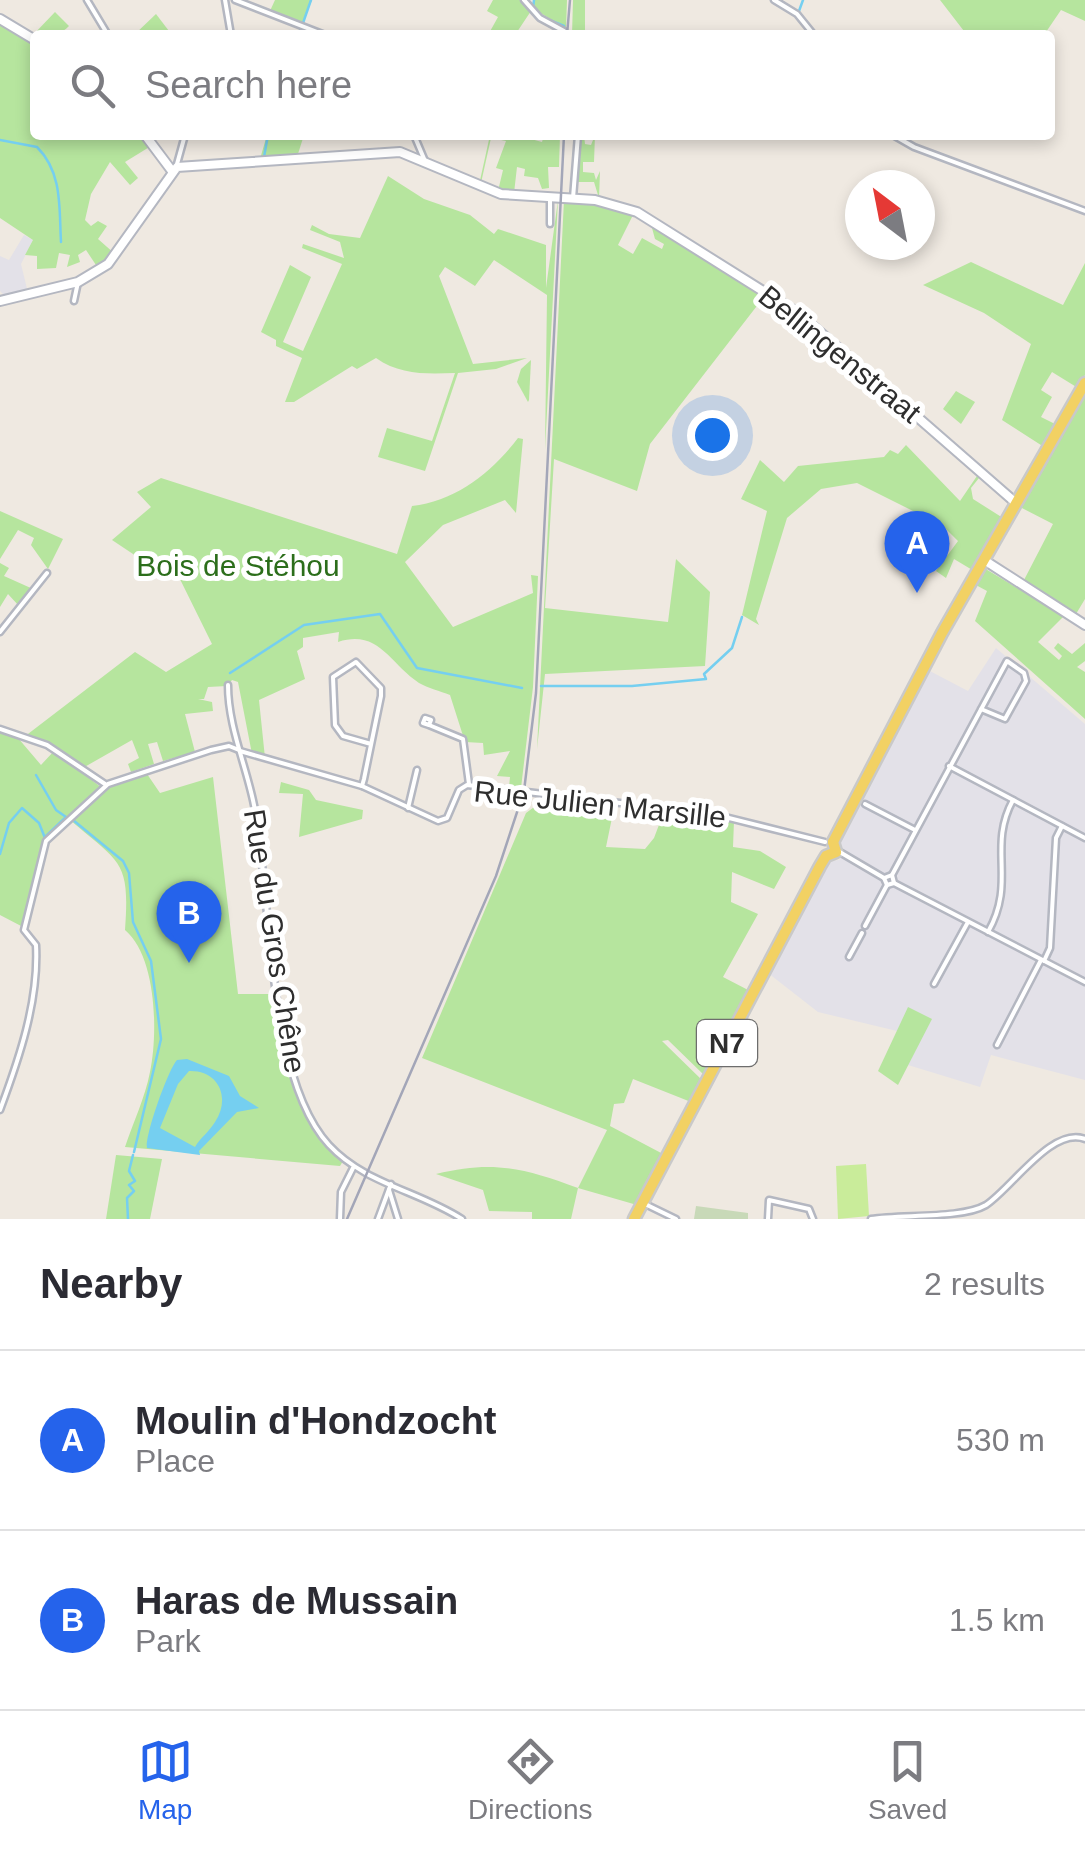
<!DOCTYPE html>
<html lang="en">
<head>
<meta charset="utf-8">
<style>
  :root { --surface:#fff; --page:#f2f2f3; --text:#2b2b33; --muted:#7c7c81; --line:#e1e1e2; --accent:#2563eb }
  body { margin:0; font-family:Helvetica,sans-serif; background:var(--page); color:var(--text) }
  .compass { position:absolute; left:845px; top:170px; width:90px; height:90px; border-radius:50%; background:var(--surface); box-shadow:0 5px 15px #0003; rotate:328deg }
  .you { position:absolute; left:712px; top:435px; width:35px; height:35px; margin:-25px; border:8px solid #fff; border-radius:50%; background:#1a73e8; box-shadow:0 0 0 15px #1a73e833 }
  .badge { display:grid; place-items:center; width:65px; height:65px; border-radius:50%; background:var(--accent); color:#fff; font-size:32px; font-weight:700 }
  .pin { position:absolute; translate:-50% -82px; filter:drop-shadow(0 2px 5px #0008) }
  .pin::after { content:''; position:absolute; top:52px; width:35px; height:30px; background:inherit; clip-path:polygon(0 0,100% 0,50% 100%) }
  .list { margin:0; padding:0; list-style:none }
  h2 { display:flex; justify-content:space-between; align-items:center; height:130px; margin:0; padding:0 40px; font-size:42px }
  h2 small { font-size:32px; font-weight:400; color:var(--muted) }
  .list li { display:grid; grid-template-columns:65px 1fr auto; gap:30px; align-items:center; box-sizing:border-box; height:180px; padding:0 40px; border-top:2px solid var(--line) }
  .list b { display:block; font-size:38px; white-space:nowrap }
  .list p { margin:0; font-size:32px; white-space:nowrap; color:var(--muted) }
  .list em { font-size:32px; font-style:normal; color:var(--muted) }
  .icon { flex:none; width:55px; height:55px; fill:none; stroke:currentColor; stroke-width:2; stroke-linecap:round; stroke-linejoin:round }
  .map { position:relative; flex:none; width:1085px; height:1219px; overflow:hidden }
  .search { position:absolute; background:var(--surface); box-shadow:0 5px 15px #0003; left:30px; right:30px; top:30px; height:110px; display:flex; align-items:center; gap:25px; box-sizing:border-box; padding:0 35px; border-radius:10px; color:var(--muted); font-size:38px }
  .sheet { height:490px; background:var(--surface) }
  nav { display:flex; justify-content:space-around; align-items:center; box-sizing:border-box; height:140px; border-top:2px solid var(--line); background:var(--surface); font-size:28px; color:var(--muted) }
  nav a { display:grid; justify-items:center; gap:5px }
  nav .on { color:var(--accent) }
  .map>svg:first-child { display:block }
  .industrial { fill:#e3e1e8 }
  .green { fill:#b6e59e }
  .cemetery { fill:#c8d9b8 }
  .pitch { fill:#c9ec9a }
  .water { fill:#75cff0; fill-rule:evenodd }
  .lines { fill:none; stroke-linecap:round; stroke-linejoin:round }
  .stream { stroke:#75cff0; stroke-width:2.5 }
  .street-casing { stroke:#b4b7c1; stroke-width:9 }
  .secondary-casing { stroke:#b4b7c1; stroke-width:12 }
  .primary-casing { stroke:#c9c9c9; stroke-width:15 }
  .street { stroke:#fff; stroke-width:4 }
  .secondary { stroke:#fff; stroke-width:8 }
  .primary { stroke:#f2d163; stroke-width:10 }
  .rail { stroke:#a3a6b8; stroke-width:2.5 }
  .labels { text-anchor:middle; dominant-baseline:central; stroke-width:10; stroke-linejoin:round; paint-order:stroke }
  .shield { fill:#fff; stroke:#6d6d6d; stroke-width:2.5 }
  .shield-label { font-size:28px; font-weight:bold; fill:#2e2e2e }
  .street-label { font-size:30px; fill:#2e2e2e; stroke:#fff }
  .park-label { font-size:30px; fill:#2c6e1b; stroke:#fff }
</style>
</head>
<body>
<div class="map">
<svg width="1085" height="1219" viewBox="0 0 1085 1219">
  <rect width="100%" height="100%" fill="#efe9e1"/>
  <g class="industrial">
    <polygon points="24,235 33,240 21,264 28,293 6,297 0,291 0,256 9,260"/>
    <polygon points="996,648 1085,724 1085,1080 991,1055 980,1087 908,1065 931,1019 919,1016 897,1031 818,1012 768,973 827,861 839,860 843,852 839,839 926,669 968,691"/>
  </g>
  <g class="green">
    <polygon points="275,0 312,0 303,22 270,11"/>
    <polygon points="493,0 522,0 531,11 515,35 488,35 498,17 487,11"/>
    <polygon points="534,0 567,0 566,29 531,7"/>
    <polygon points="573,0 585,0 585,35 572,35"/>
    <polygon points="940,0 1085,0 1085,21 1061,10 1044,35 967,35"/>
    <path d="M55,12L69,26C47,48 23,31 0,17L33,35Z"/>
    <polygon points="156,14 172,35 134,35"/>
    <polygon points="0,22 35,43 35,135 143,135 151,146 125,162 138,178 130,185 110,162 91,194 85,220 91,226 98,221 107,226 98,239 115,254 96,265 86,250 78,255 80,262 67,267 70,255 59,253 56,268 37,269 37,256 25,255 33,240 0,218"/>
    <polygon points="267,135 304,135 297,157 260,159"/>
    <polygon points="490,135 516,135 542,142 544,135 560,135 559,167 548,167 549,188 542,189 538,178 524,176 525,169 517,167 514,193 498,191 503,170 496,168 506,141 491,138 481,183 492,190 479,185"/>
    <polygon points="575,135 584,135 585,144 591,145 595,135 594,162 583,162 583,172 594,173 596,180 600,171 599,199 591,198 598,195 594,182 576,182"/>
    <path d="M388,176L424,199L470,215L494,234L498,229L546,245V288L558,200L545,450L547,295L494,260L475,286L445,267L439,276L473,364L527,358L496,369L458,373L425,471L378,457L387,428L432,441L455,373C426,374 400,375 376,358L357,369L352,366L294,402H285L302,358L276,346V340L261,332L290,265L311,277L283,342L303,351L342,264L302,248L303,244L344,258L340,242L310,230L312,225L329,234L360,238Z"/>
    <polygon points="564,200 600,203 634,213 618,245 633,254 642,238 662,249 664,244 655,239 652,228 654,223 767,293 650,444 637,491 554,459 545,608 668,622 676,559 710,592 705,666 545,674 537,749"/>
    <polygon points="971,262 1063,305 1085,263 1085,375 1078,388 1052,372 1041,390 1052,397 1041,417 1057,425 1044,447 1002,420 1031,344 984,313 923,285"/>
    <polygon points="531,360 529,400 528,402 517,382 521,369"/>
    <polygon points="1085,388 1085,599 1076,614 1024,580 1053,524 1018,506"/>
    <polygon points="956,391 975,402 961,424 943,409"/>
    <path d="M518,438L523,439L516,513L505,500L443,525L405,562L453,627L533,593L531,575L538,576L533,687L521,788L509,787L510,777L497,776L510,751L484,755L483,743L465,742L450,695C440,691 428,688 419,683C389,663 379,629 338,642L339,632L303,638V647L297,651L305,679L259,700L265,758L252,754L238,682L232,680L227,686L208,687L204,699H198L212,702L213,711L185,714L195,752L163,761L157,742L148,744L154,764L131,772L128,764L139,758L132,740L81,769L51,745L24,737L135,652L166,672L212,644L173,565L136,556L112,540L151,507L137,492L161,478L397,554L412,506C456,501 492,472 518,438Z"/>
    <polygon points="906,445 960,501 979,473 996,489 979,478 971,488 973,499 1003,518 974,571 954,559 946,578 936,571 958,541 943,526 857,483 821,489 787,518 756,619 759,625 742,615 767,511 741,499 760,460 784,482 798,466 884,457 890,450 898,454"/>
    <polygon points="0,511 63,539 48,569 31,545 34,538 18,530 0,559"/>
    <polygon points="0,563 9,568 4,576 33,589 19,606 8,594 0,607"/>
    <polygon points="984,568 1064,616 1038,642 1059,660 1062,656 1054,648 1058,643 1072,654 1085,643 1085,661 1077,667 1085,672 1085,719 975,621 987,591 974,584"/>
    <polygon points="0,731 18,738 41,765 54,751 102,788 45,838 23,927 0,915"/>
    <path d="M145,771L160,793L213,777L238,994H275C282,1053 296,1118 343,1161L340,1166L125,1147C133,1123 145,1098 150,1072C158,1034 157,957 125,930C130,860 121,864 70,820L111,785Z"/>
    <polygon points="281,782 309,790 316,800 363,810 362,819 299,837 303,794 279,793"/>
    <path d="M549,796L615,803L606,847L645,849L654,838L665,809L734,821L733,847L760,851L786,867L774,889L732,872L731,902L758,914L723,977L750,991L705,1076L668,1040L662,1041L704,1082L691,1102L633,1079L624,1103L614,1104L610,1126L663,1154L637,1205L578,1188L571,1219H532V1212L489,1211L483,1190L436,1174C493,1160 524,1168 578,1188L607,1130L422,1058L526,813Z"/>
    <polygon points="908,1007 932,1019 898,1085 878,1071"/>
    <polygon points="116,1155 162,1159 150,1219 106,1219"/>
  </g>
  <polygon class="cemetery" points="696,1206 748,1213 748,1219 694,1219"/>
  <polygon class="pitch" points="866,1164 869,1216 838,1219 836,1166"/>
  <path class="water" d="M187,1059L229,1076L240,1096L259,1108L237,1112L199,1151L200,1155L147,1148C145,1135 168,1070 177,1060ZM189,1071C219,1070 231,1098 215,1122C209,1132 200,1138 195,1147L160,1128L178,1084Z"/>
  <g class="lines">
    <g class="stream">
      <polyline points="533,8 534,0"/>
      <polyline points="799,11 803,0"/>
      <polyline points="542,17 564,26"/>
      <polyline points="303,23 311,0"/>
      <polyline points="574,32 574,34"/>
      <polyline points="298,35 301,28"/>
      <path d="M0,140L37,147C63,173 59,209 61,242"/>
      <polyline points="264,157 268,135"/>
      <polyline points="230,673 304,625 380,614 417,668 522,688"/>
      <polyline points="541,686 632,686 706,679 704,674 732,648 742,617"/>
      <polyline points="36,775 56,810 66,817 45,837"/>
      <polyline points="73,820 123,861 129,873 133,922 151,961 161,1039 134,1152"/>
      <polyline points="0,854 9,823 22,808 39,823 45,838"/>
      <polyline points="128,1219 127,1198 134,1191 129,1185 135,1181 129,1171 133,1155"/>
    </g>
    <g class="street-casing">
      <g id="street">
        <polyline points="87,0 108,35"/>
        <polyline points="225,0 231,35"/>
        <polyline points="235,0 325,35"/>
        <polyline points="524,0 540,18 564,31"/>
        <polyline points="774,0 797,14 814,35"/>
        <polyline points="414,135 425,161"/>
        <polyline points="893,135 914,147 1085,211"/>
        <polyline points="177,164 185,135"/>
        <polyline points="573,198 578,135"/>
        <polyline points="550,224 550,197"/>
        <polyline points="74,301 78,282"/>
        <polyline points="0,632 47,573"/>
        <path d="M228,685C228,726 246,765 254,805C272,896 266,1077 329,1145C365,1184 419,1191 462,1219"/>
        <polyline points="429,725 423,723 425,718 431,720 429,725 463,739 469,784"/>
        <polyline points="0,729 47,745 105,784"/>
        <polyline points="240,751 362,786 438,821 447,818 459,790 467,785 713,814 825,842"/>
        <polyline points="949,766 1085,838"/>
        <polyline points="362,786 364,779 381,696 381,688 356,662 333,677 335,725 343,736 371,744"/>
        <polyline points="865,804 915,830"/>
        <polyline points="408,808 417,770"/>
        <polyline points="838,851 884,878 887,885 894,883"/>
        <polyline points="892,875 1007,661 1024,673 1026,681 1005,719 981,709"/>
        <polyline points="884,878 892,875 894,883 1085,982"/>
        <polyline points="865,926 887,885"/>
        <path d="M988,932C1017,881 987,848 1013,800"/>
        <polyline points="849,957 862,933"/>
        <polyline points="1044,961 1050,948 1056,838 1062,826"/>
        <polyline points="934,984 968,922"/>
        <polyline points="997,1045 1041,960"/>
        <path d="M0,1110C19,1059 39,1001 36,945L24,930L46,841L108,784L211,750L229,746L239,750"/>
        <polyline points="389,1190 398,1219"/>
        <polyline points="643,1203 676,1219"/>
        <polyline points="340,1219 341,1192 353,1168"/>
        <polyline points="378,1219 391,1184"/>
        <polyline points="768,1219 769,1200 809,1209 813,1219"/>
        <path d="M871,1219C902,1214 962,1219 986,1205C1012,1188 1052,1126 1085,1139"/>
      </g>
    </g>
    <g class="secondary-casing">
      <g id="secondary">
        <polyline points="0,19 35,40"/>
        <polyline points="145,135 172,171"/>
        <polyline points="0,301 78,282 108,264 177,167 400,152 501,194 595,200 637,212 798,313 1016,503"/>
        <polyline points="984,560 1085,625"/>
      </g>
    </g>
    <g class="primary-casing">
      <g id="primary">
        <polyline points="833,842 942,633 1085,383"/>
        <polyline points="634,1219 820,866 826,856 836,852 833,842"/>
      </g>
    </g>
    <use href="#street" class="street"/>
    <use href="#secondary" class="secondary"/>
    <use href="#primary" class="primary"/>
    <g class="rail">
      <polyline points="567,35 570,0"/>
      <polyline points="347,1219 496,876 524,791 536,693 564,135"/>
    </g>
  </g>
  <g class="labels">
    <rect class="shield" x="697" y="1020" width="60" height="46" rx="8"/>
    <g class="shield-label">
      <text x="727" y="1043">N7</text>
    </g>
    <g class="street-label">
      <text transform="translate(840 354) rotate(39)">Bellingenstraat</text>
      <text transform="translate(600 804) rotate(6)">Rue Julien Marsille</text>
      <text transform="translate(275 941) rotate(81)">Rue du Gros Chêne</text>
    </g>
    <g class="park-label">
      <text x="238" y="565">Bois de Stéhou</text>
    </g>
  </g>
</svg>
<svg class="compass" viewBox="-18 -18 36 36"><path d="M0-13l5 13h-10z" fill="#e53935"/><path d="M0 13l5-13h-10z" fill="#7c7c81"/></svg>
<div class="you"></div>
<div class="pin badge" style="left:917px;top:593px">A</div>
<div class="pin badge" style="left:189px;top:963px">B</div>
<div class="search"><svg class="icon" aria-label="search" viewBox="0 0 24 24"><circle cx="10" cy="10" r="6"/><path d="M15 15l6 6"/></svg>Search here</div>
</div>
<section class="sheet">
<h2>Nearby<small>2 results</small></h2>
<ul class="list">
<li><span class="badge">A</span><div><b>Moulin d'Hondzocht</b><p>Place</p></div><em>530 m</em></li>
<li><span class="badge">B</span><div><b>Haras de Mussain</b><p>Park</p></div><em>1.5 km</em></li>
</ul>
</section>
<nav>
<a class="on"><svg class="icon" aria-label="map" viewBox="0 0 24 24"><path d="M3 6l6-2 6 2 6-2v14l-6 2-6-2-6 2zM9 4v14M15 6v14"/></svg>Map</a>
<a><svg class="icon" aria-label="directions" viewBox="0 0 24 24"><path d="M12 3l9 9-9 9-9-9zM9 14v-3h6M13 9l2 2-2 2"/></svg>Directions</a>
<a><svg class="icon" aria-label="saved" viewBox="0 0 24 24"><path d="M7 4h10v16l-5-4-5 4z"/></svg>Saved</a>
</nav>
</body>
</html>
